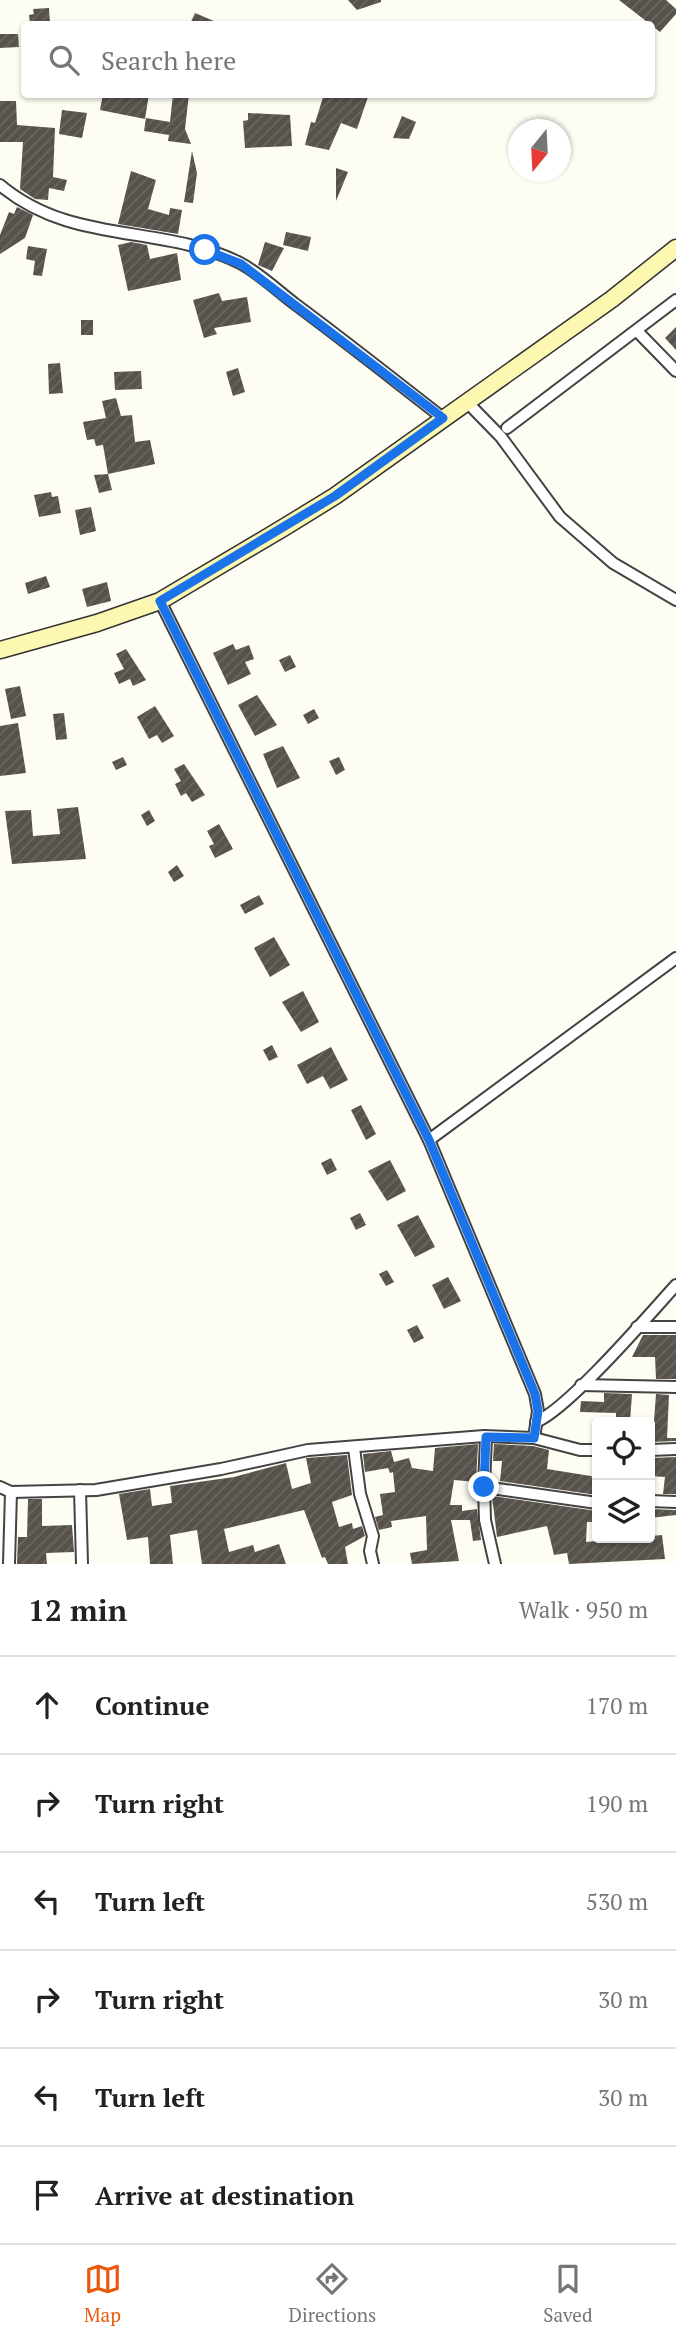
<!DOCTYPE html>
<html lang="en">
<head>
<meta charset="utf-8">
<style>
  :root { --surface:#fff; --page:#f6f6f6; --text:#222; --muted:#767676; --line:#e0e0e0; --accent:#ea580c }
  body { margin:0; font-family:"PT Serif",serif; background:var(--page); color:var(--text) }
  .controls { position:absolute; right:21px; bottom:21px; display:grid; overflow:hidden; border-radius:7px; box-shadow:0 2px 5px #0004 }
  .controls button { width:63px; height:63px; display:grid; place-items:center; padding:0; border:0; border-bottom:2px solid var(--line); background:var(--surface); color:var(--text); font:35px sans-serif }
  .compass { position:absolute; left:508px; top:119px; width:63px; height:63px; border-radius:50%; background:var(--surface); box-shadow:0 2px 5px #0004; rotate:198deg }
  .stop { position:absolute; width:21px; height:21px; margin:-16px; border:5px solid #1a73e8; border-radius:50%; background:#fff }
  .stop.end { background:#1a73e8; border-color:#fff; box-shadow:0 2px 7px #0008 }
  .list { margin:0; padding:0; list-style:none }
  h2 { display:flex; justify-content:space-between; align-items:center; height:91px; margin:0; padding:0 28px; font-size:30px }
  h2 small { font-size:23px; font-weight:400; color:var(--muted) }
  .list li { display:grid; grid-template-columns:46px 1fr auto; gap:21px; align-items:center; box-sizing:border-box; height:98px; padding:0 28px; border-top:2px solid var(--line) }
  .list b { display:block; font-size:26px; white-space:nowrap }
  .list em { font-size:23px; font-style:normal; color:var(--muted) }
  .icon { flex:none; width:38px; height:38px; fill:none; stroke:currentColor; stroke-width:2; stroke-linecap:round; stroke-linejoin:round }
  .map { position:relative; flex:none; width:676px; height:1564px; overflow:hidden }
  .search { position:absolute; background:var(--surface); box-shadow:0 2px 5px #0004; left:21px; right:21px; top:21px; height:77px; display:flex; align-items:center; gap:18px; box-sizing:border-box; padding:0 24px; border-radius:7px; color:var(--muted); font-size:26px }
  .sheet { height:679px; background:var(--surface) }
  nav { display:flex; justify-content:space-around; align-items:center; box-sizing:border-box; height:98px; border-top:2px solid var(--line); background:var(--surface); font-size:19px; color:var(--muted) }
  nav a { display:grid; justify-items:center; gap:4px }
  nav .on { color:var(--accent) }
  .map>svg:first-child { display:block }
  .building { fill:url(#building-hatch) }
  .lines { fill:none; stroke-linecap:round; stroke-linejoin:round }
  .street-casing { stroke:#434343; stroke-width:14 }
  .secondary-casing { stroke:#323232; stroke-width:19 }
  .street { stroke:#fff; stroke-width:10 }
  .secondary { stroke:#fcf7b1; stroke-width:16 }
  .route { stroke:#1a73e8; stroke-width:9 }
</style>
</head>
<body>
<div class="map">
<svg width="676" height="1564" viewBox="0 0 676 1564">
  <defs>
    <pattern id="building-hatch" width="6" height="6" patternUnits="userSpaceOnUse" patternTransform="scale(1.75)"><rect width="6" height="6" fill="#58524c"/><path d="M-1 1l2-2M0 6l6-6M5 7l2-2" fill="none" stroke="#6b6661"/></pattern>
  </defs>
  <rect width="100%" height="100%" fill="#fefdf3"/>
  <g class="building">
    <polygon points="348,0 381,0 381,2 357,10"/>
    <polygon points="619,0 666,0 676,9 676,14 660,32"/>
    <polygon points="49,8 50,24 30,24 29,15 34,14 33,9"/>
    <polygon points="195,13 221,24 190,24"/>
    <polygon points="0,34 18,34 19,47 0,48"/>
    <polygon points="103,94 149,94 145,119 100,110"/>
    <polygon points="173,94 189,94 185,129 191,144 168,141 169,135 144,131 146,118 170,122"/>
    <polygon points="324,94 369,94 357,129 341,123 329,150 305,145 311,122 315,123"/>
    <polygon points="0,101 16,101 17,125 55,128 53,177 67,180 64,191 49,188 48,200 35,199 20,189 23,142 0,142"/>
    <polygon points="62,110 87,113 82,138 59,134"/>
    <polygon points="248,113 290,115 292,146 245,148 243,121 248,120"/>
    <polygon points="402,116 416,122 409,139 393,138"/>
    <polygon points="192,151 197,173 193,203 184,202"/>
    <polygon points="336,168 348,172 336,201"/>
    <polygon points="131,171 156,180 148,209 169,215 170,208 182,210 178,234 118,224"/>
    <polygon points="17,207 33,215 25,238 0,254 0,235 9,212 14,214"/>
    <polygon points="286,232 311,237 308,251 283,245"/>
    <polygon points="131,242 147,245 150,259 177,253 181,280 128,291 118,245"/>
    <polygon points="265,242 284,248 272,271 258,265"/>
    <polygon points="28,246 47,249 42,276 33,275 35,261 26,259"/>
    <polygon points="219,293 222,301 247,297 251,322 214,328 217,334 204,338 193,300"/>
    <rect x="81" y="320" width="12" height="15"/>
    <polygon points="676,327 676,350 665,338"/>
    <polygon points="60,363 63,393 49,394 48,364"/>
    <polygon points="238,368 245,392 233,396 226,372"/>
    <polygon points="141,371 142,389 115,390 114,372"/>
    <polygon points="116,398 121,416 132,415 135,442 150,440 155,464 108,474 112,490 99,493 94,475 108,474 103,445 96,446 94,439 87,440 83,422 106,418 102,401"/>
    <polygon points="51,492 52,497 58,496 61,513 39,517 34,495"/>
    <polygon points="91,507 96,531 80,535 75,510"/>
    <polygon points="46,576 50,587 28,594 25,583"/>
    <polygon points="107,582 111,601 87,607 82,589"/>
    <polygon points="233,644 236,650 249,645 254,659 245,662 251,674 228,685 213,653"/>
    <polygon points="126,649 146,680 133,686 130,679 119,684 114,673 124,669 116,654"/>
    <polygon points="290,655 296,667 285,672 279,660"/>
    <polygon points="20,686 26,716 11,719 5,689"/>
    <polygon points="257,695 277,725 255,736 238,705"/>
    <polygon points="155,706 174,736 162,743 157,735 149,739 137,717"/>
    <polygon points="314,709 319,718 308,724 303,715"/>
    <polygon points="64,713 67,739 56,740 53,714"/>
    <polygon points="18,723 26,773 0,776 0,726"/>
    <polygon points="283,746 300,778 277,788 263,754"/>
    <polygon points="123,757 127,765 116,770 112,762"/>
    <polygon points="339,757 345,770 336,775 329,761"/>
    <polygon points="184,764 205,795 192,802 186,793 181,796 175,784 181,781 174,769"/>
    <polygon points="78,807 86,859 12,864 5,811 31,810 33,836 60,834 57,809"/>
    <polygon points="149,810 155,821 147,826 141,815"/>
    <polygon points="219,824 233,849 215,858 209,846 214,844 207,831"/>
    <polygon points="177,865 184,876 174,882 168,872"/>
    <polygon points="259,895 264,904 245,914 240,905"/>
    <polygon points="274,937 290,965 270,977 254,948"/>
    <polygon points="303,991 319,1022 301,1032 282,1002"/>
    <polygon points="272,1045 278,1057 269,1061 263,1050"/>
    <polygon points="331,1047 348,1080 330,1089 323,1076 307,1084 297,1065"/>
    <polygon points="361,1105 376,1134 366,1140 351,1110"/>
    <polygon points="331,1158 337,1170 327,1175 321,1163"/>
    <polygon points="390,1160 406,1191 387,1201 368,1171"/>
    <polygon points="360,1213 366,1225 356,1230 350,1218"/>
    <polygon points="418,1215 435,1247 415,1257 397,1225"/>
    <polygon points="387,1270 394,1282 386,1286 379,1274"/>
    <polygon points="448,1277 461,1301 444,1309 432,1285"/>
    <polygon points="417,1325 424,1338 414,1343 407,1330"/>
    <polygon points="643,1335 676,1335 676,1379 656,1379 655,1357 632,1357"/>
    <polygon points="604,1393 632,1394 630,1422 616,1422 616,1413 580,1412 581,1401 604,1402"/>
    <polygon points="656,1394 669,1395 667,1438 676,1438 676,1441 650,1442 650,1421 654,1421"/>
    <polygon points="478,1444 476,1482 454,1480 450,1505 462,1505 462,1511 477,1509 481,1540 473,1541 470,1520 451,1520 459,1561 412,1564 410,1553 427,1550 426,1516 391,1521 392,1527 379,1530 375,1517 383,1515 380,1494 395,1492 393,1472 390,1473 388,1468 365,1472 363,1454 391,1451 394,1462 409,1458 412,1468 433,1471 435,1448"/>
    <polygon points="494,1444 533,1446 549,1450 547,1469 597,1477 597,1495 500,1481 502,1461 493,1461"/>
    <polygon points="347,1455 352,1495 332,1502 339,1527 352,1523 353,1529 362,1526 365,1536 345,1547 348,1564 328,1564 325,1557 322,1558 304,1510 224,1529 229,1552 253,1545 255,1552 279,1544 286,1564 202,1564 197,1530 170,1535 173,1564 150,1564 148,1537 127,1540 119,1494 150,1489 152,1506 172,1503 170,1486 234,1477 286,1463 292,1489 311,1483 306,1458"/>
    <polygon points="676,1457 676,1494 663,1494 665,1477 650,1476 650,1458"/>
    <polygon points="492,1496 597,1511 597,1522 587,1522 586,1542 662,1535 665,1559 569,1564 567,1553 554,1555 547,1526 497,1537"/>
    <polygon points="28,1499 42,1499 42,1526 72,1525 74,1552 46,1553 47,1564 17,1564 18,1537 27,1537"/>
    <polygon points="650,1509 676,1510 676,1515 650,1518"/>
  </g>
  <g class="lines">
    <g class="street-casing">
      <g id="street">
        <path d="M0,185C73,246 160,223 240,263C259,273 278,291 295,304C345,341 394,380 443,418"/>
        <polyline points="637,331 676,371"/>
        <polyline points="466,401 501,437 560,517 613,563 676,600"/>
        <polyline points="507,428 676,300"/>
        <polyline points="160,601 429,1140 535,1394 538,1411 534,1438"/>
        <polyline points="429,1140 676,958"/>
        <polyline points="637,1327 676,1327"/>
        <polyline points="581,1385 676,1387"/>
        <path d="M536,1422C569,1408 648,1316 676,1285"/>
        <polyline points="486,1437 484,1487 597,1503"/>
        <polyline points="354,1448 360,1494 373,1536 370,1551 373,1564"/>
        <polyline points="650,1450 676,1449"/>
        <polyline points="0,1487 11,1492 96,1490 221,1469 308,1450 484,1436 534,1438 580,1450 597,1450"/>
        <polyline points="484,1487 485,1520 495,1564"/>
        <polyline points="80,1490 82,1564"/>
        <polyline points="650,1501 676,1502"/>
        <polyline points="9,1564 11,1492"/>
      </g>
    </g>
    <g class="secondary-casing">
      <polyline id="secondary" points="0,650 97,623 160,601 283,528 335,496 612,299 676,248"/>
    </g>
    <use href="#street" class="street"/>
    <use href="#secondary" class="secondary"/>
  </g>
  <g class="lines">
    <polyline class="route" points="205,250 241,264 443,418 335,496 160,601 429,1140 535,1394 538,1411 534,1438 486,1437 484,1487"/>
  </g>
</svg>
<div class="controls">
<button><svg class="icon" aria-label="locate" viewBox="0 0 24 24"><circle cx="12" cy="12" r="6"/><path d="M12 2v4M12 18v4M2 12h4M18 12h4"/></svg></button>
<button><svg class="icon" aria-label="layers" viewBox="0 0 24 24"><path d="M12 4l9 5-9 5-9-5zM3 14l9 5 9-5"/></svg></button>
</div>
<svg class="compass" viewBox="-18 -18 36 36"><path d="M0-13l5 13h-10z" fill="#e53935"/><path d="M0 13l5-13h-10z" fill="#767676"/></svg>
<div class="stop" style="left:205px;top:250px"></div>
<div class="stop end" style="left:484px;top:1487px"></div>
<div class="search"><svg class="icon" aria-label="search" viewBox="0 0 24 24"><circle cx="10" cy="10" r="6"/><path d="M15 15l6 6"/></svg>Search here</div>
</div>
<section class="sheet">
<h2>12 min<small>Walk · 950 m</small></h2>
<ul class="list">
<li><svg class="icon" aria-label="ahead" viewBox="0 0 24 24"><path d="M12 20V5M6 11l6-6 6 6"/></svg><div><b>Continue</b></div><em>170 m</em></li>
<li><svg class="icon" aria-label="right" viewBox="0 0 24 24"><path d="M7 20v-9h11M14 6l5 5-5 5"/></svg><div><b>Turn right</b></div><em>190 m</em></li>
<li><svg class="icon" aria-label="left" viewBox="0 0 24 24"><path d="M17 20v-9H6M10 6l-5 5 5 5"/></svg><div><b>Turn left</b></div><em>530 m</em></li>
<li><svg class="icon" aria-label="right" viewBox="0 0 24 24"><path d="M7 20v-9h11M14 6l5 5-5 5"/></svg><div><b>Turn right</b></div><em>30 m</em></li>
<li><svg class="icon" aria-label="left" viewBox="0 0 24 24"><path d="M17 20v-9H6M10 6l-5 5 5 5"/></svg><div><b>Turn left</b></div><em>30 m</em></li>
<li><svg class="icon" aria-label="arrive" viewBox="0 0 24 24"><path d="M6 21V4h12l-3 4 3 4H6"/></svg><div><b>Arrive at destination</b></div></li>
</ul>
</section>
<nav>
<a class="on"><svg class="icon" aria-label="map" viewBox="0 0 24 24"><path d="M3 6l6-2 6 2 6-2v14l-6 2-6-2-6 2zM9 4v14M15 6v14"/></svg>Map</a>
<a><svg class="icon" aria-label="directions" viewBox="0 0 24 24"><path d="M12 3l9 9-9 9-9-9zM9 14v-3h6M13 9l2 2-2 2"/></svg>Directions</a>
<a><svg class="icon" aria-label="saved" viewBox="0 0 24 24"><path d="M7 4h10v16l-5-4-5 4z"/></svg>Saved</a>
</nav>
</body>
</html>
